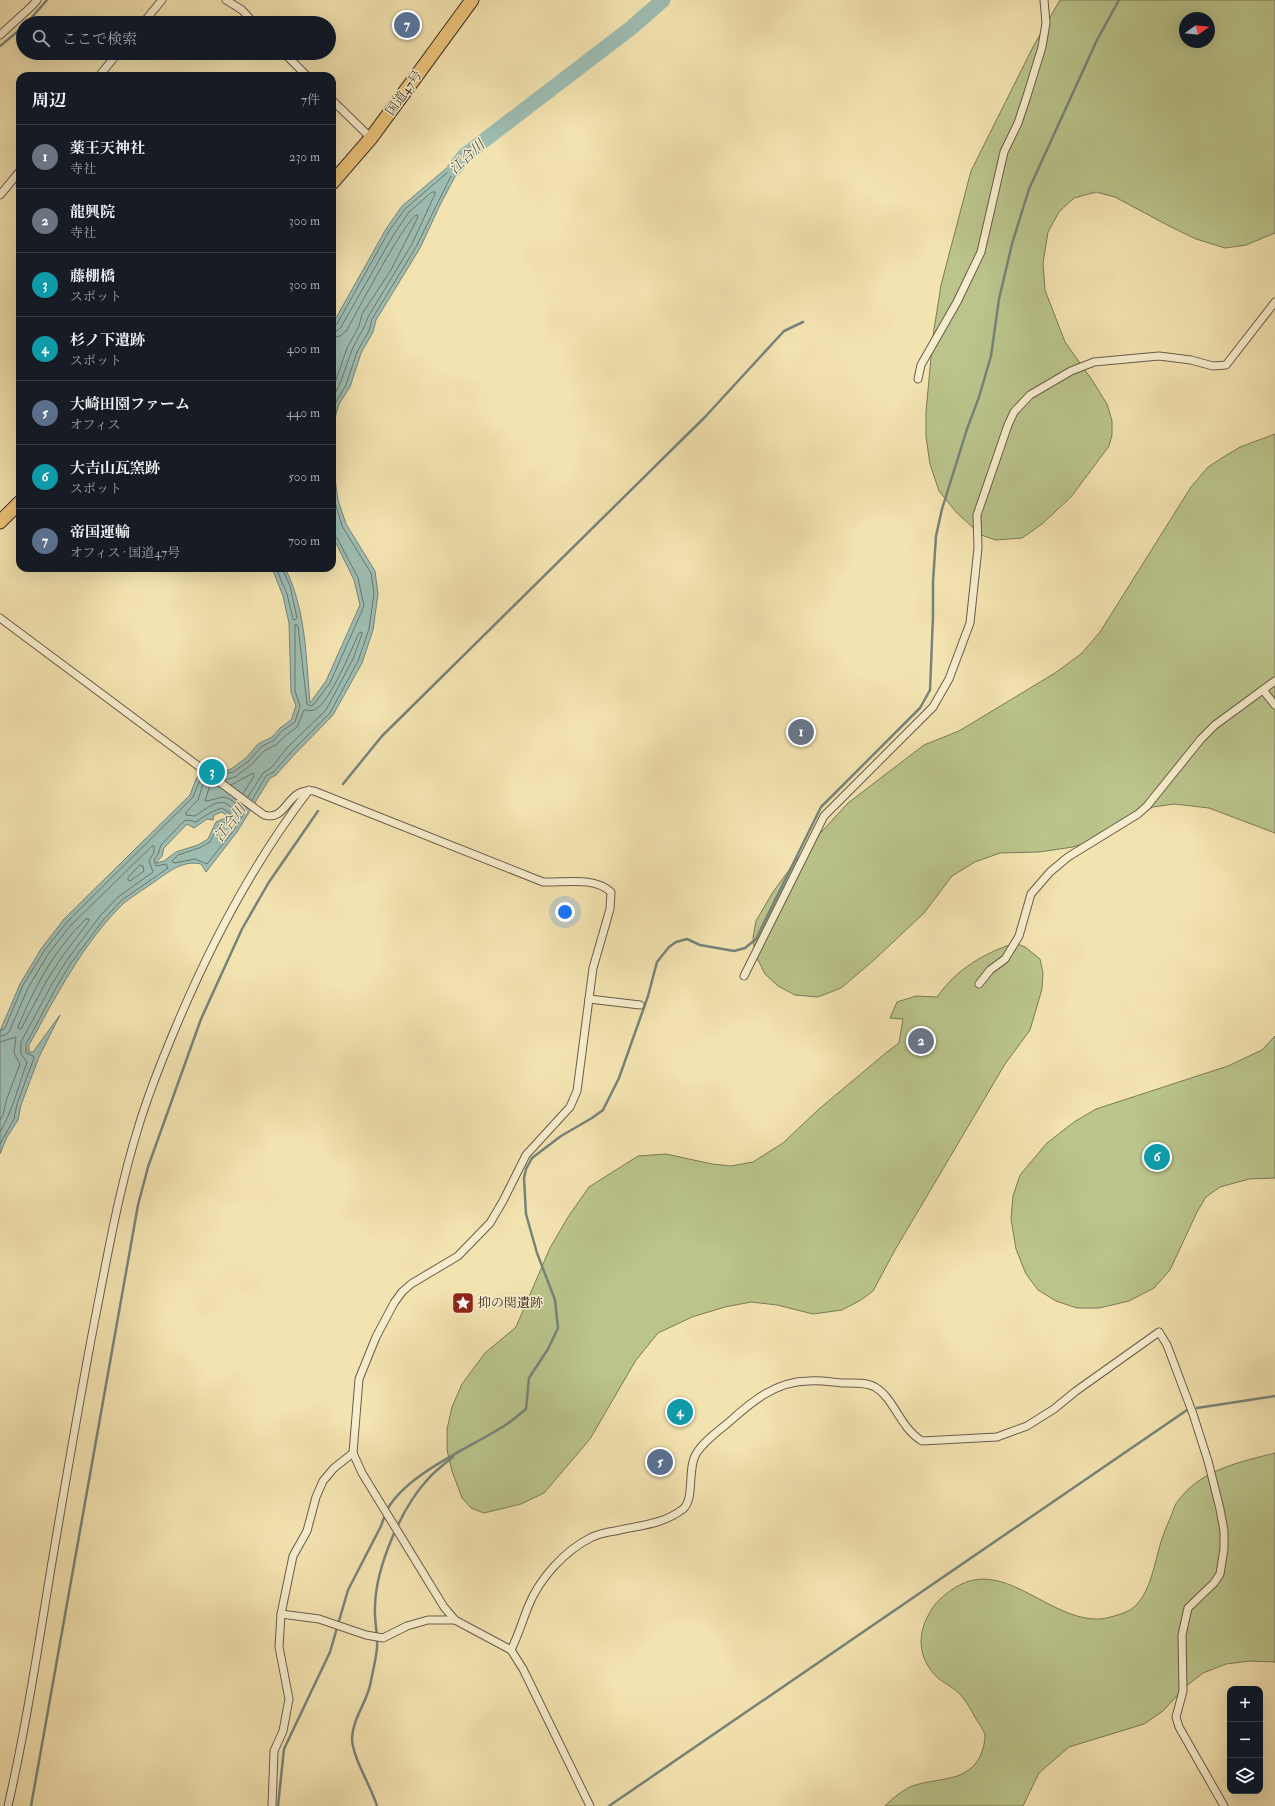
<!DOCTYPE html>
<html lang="ja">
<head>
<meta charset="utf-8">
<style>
  :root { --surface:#171b24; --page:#242831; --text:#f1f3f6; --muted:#9ea1a6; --line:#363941; --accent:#c59692 }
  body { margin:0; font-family:"IM FELL Double Pica","Noto Serif JP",serif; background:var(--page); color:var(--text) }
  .controls { position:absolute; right:12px; bottom:12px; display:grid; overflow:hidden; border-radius:8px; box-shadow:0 4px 16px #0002 }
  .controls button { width:36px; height:36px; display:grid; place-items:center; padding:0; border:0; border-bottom:1px solid var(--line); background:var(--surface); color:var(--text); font:20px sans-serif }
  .compass { position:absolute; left:1179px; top:12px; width:36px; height:36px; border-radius:50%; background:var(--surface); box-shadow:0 4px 16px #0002; rotate:76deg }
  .you { position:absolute; left:565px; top:912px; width:14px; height:14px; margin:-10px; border:3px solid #fff; border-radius:50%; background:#1a73e8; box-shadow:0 0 0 6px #1a73e833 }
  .badge { display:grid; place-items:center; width:26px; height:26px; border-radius:50%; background:var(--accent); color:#fff; font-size:13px; font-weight:700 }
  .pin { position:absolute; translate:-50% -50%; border:2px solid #fff; box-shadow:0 1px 4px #0006 }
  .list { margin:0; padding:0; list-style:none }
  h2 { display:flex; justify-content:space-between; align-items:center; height:52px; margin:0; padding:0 16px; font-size:17px }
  h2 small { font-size:13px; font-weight:400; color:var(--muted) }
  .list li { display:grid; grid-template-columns:26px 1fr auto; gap:12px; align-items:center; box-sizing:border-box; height:64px; padding:0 16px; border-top:1px solid var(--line) }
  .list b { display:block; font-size:15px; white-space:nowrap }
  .list p { margin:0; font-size:13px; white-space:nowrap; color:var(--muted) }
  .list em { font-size:13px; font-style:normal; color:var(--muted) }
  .icon { flex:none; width:22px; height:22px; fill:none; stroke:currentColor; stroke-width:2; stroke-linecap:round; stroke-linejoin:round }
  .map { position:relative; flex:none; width:1275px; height:1806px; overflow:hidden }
  .search { position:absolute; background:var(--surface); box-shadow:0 4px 16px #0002; left:16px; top:16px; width:320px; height:44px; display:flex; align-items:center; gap:10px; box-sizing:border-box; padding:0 14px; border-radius:22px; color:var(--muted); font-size:15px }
  .panel { position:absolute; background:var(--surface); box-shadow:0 4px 16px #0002; left:16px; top:72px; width:320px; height:500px; border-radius:12px }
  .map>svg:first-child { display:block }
  .green { fill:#bac48b; stroke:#7b7a5a; fill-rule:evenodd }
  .water { fill:#9dbdb2; stroke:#76847b; fill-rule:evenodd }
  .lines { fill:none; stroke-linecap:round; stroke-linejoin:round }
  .shore { stroke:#6c766e; stroke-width:1 }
  .stream { stroke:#76847b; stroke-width:2.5 }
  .river { stroke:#9dbdb2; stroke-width:15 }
  .street-casing { stroke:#6a5c4b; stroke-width:9 }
  .highway-casing { stroke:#3c2f29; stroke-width:15 }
  .street { stroke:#f7edcc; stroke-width:7 }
  .highway { stroke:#eac278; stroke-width:13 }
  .labels { text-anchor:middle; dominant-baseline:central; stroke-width:3; stroke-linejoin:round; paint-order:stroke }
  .street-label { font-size:13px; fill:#3c2f29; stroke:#f7edcc }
  .poi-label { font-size:13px; fill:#3c2f29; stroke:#f7edcc; text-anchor:start }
  .water-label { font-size:14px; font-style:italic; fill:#54524b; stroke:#f7edcc }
</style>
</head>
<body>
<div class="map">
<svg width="1275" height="1806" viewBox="0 0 1275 1806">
  <rect width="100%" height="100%" fill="#f3e3b0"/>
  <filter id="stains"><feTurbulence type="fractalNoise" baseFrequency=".005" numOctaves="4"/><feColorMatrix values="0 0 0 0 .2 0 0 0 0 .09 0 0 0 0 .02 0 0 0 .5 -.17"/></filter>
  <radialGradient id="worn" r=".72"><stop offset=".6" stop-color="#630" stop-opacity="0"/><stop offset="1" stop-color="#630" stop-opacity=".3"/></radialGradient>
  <g class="green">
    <path d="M1060,0H1275V233L1246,245L1225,248L1196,239L1171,227L1115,197L1096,192L1074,198L1059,212L1048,232L1043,263L1045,290L1065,342L1092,380L1107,404L1112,421V435L1109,446L1071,497L1042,524L1022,538L996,540L981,535L956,512L939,491L930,464L926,437V412L933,336L941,285L971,171L1034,45ZM1185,18H1209V42H1185Z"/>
    <polygon points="1275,434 1275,833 1209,808 1174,804 1153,807 1136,816 1121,829 1097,840 1073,847 1039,852 1000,853 975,862 952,876 924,913 874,960 841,988 818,997 795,995 778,986 765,974 755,954 753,938 756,921 773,892 800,855 848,803 924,745 959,731 1055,673 1081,654 1100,632 1191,487 1208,467 1225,456 1240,447"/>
    <path d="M1015,943L1025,947L1040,959L1043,973L1042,989L1030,1030L1005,1064L895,1250L873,1291L861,1300L842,1310L813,1314L777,1305L751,1302L725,1307L692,1317L658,1333L636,1360L590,1439L544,1493L521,1504L484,1513L471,1508L462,1498L452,1471L447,1450V1429L452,1407L462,1384L485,1353L516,1327L550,1248L568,1217L589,1187L638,1156L666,1154L712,1164L731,1166L753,1162L783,1143L819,1109L887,1052L899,1043L903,1019L890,1018L897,1002L916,996L937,997C957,969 982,954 1015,943Z"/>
    <polygon points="1275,1036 1275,1178 1249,1179 1220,1187 1206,1197 1197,1212 1170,1270 1154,1288 1129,1301 1099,1308 1077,1308 1056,1301 1038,1290 1026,1274 1016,1249 1011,1219 1013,1196 1020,1175 1047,1143 1074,1122 1096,1109 1228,1066 1262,1050"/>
    <path d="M1275,1453V1662L1250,1661L1226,1664L1203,1673L1185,1687L1163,1711L1144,1724L1069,1747L1039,1773L1023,1806H885C890,1800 901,1792 908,1788C931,1777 959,1784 976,1763C982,1755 985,1744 985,1735C984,1730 979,1724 976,1719C971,1710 967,1702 960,1694C954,1688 946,1684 939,1679C917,1659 916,1633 932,1609C936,1602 943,1596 950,1591C1002,1552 1047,1622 1101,1619C1108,1618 1119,1615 1126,1612C1150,1602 1154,1563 1161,1542C1164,1532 1168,1523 1172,1514C1173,1510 1175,1504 1178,1501C1200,1470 1240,1462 1275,1453Z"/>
  </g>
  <g class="water">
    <polygon points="470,148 440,205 420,248 376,320 373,332 361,353 350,387 339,404 332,428 332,325 386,229 402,206"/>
    <path d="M332,457L338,500L346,524L375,571L378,594L373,630L362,663L333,715L294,755L276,775L270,778L237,832L206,872L201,864C183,860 170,871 157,880C146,888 134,895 124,903C84,941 55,998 29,1045V1052H33L60,1015L39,1057L21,1105L18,1120L7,1137L0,1154V1031L20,984L41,949L64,919L190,795L196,779L205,769L221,772L231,769L246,758L258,744L272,737L280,728L291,720L296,706L291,692L289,623L283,596L272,568H285C306,609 306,658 310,703L326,681L360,605L354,580L332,535ZM222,812L228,817L216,822L208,839L198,845L176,852L164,861L156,863L162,856L164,848L187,824L194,828L207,819L213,820L214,815Z"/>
  </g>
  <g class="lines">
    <g class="shore">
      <polyline points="332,327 337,324 389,231 405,209 449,171 451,171 452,174 416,247 372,319 369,331 357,352 346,385 336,402 332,415"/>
      <path d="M332,332L337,331L341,327L394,234L409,212L432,192H435V194L412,244L368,317C364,330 357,338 352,350C345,368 342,382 332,399"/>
      <path d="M332,338L340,336L347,330C355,315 407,216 417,215L418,217L391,270L362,314L359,326L347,348L336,380L332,387"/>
      <polyline points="276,568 287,594 293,619 295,620 297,618 290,586 282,568"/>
      <polyline points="218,775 233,772 249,761 261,747 274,740 282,731 295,722 300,706 295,691 295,624 298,626 307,704 311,706 314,704 330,683 364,606 358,578 337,538 332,536"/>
      <path d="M208,779L203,784L198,800L186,812V815L195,816C203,811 218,798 227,804C231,806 234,811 237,813L243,805"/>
      <path d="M225,780L235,777L251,765L264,751L277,744L286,735L297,727L304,710C308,710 312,712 316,709C331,700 351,650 359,633L362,632V634L353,659L326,710L287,748L271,768L263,773L248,797"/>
      <polyline points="231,785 253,773 254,776 243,794"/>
      <path d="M218,786L211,785L209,788L205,801C219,800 222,792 235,803L238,801"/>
      <polyline points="252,800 266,776 274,772 291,752 330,713 358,661 369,629 374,594 371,573 342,526 335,502 332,481"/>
      <polygon points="140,865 143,866 144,871 130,881 128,880 128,878"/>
      <path d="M86,919H89V921L62,957L47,980L21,1029H19L18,1027C35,986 54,950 86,919Z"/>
      <polyline points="0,1031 5,1028 23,985 44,951 67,922 193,797 199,782 204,776"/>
      <path d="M0,1036L5,1035L9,1032L28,988L48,954L71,925L152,846H154V852L149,861L153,872L118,897L100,916L67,960L52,984L21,1042V1054L27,1062C19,1085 12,1112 0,1132"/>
      <polyline points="0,1042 16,1037 14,1053 20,1064 6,1101 3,1115 0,1120"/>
      <path d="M0,1144L14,1119L17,1104L34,1058L33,1056L26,1053V1044L57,986L71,963L104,919L122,900L168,868L166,864L156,866L154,860L158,854L161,845L184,821L187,820L196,822C204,816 212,811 222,808L231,814L230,820L219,825L210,842L199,848L178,855L172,861L174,863L195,859L207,864L234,830L247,808"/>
    </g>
    <g class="stream">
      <polyline points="27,23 47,0"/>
      <polyline points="0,46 23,27"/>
      <polyline points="343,784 382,736 705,417 784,331 803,322"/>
      <polyline points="1197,1408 1275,1396"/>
      <path d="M387,1510C406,1475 465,1450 499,1429C509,1424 517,1416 526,1409L529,1378L548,1349L558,1328L555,1300L537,1253L526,1214L524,1178L526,1169L532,1158L561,1136L592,1118L603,1110L619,1078L648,996L657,962L669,947L676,942L687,939L700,945L734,951L745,948L756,939L821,807L920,708L930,690L933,616V582L936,536L942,509L967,429L979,397L991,356L999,299L1012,244L1029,189L1097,40L1119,0"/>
      <polyline points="31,1806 138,1205 148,1167 201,1019 242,929 269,882 318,811"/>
      <polyline points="278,1806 284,1749 330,1652 348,1590 381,1526 385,1515"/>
      <path d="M377,1806C371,1786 352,1757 352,1738C353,1717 368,1701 371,1681C373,1670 376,1659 377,1648C378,1634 374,1620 375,1606C376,1567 401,1508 428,1479C435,1471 444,1464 453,1457"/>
      <polyline points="609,1806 1187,1410"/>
    </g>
    <polyline class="river" points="454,169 465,155 631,28 663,0"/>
    <g class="street-casing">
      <g id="street">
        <polyline points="226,0 242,10 254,23"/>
        <polyline points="143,23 162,0"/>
        <polyline points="0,35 32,6 37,0"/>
        <polyline points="284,53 307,76"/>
        <polyline points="99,76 118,53"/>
        <polyline points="332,100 371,138"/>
        <polyline points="0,195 20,171"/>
        <polyline points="918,379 921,365 957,302 981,252 1004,152 1018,123 1026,99 1042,47 1046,23 1044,0"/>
        <path d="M0,618L264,815C288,822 286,787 314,791L543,882C565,883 593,876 611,892L610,909L593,968L577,1091L570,1107L526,1155L503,1201L490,1223L458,1256L411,1284L402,1292L394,1303L376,1337L359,1379L353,1453L362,1473L444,1607L455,1620L511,1650L523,1669L590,1806"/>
        <polyline points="1263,690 1275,705"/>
        <polyline points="744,976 824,816 933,707 949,679 970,623 978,548 977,515 1008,425 1014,412 1030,395 1071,371 1094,362 1159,356 1191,360 1213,366 1226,365 1275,302"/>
        <polyline points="979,984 990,970 1005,959 1019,936 1031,894 1050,872 1068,857 1138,814 1147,806 1201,739 1215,725 1275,681"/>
        <polyline points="589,999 640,1005"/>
        <polyline points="281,1614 319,1619 366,1635 383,1638 407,1626 428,1620 455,1620"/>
        <path d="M511,1650C518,1636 522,1622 528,1607C539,1579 564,1551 592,1537C599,1534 607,1532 615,1531C640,1525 662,1525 683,1509C695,1499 687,1469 696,1454C703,1442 717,1432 728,1423C751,1402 776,1381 809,1381C820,1380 831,1382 842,1383C852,1383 866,1382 875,1387C895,1399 899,1427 922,1441L997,1437L1027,1426L1054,1409L1076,1391L1159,1332L1167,1345L1193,1414L1208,1461L1220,1509L1224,1531V1549L1220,1574L1214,1583L1188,1608L1182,1635L1183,1691L1176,1717L1179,1727L1224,1806"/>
        <path d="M8,1806C26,1727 38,1648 51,1568C65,1485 79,1402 95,1319C108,1253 119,1189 139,1125C149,1092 162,1060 175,1029C210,945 253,863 309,790"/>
        <polyline points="272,1806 274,1751 283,1731 289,1699 279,1647 281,1614 293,1556 307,1531 316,1497 323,1481 334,1468 353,1453"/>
      </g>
    </g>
    <g class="highway-casing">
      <g id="highway">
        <polyline points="332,183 371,138 472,0"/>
        <polyline points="0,522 20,502"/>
      </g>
    </g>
    <use href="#street" class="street"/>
    <use href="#highway" class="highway"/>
  </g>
  <defs>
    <g id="sight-square" transform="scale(1.15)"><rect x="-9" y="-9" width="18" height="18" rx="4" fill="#8f2418" stroke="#f7edcc"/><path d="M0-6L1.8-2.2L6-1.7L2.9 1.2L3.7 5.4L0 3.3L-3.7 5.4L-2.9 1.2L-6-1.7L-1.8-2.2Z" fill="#fff"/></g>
  </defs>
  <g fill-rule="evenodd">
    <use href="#sight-square" x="463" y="1303"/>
  </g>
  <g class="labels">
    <g class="street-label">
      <text transform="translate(404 93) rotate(-54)">国道47号</text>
    </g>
    <g class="poi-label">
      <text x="478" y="1303">抑の関遺跡</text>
    </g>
    <g class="water-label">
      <text transform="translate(467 157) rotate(-43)">江合川</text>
      <text transform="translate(230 823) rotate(-53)">江合川</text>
    </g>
  </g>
  <rect width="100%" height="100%" filter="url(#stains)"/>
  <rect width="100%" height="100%" fill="url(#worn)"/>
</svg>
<div class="controls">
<button>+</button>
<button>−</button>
<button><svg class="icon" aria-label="layers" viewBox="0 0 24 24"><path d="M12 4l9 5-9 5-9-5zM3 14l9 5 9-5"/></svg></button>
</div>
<svg class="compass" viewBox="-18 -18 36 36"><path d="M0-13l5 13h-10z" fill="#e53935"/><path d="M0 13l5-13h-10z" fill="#9ea1a6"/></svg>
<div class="you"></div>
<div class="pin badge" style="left:801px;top:732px;background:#6b7280">1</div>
<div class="pin badge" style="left:921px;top:1041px;background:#6b7280">2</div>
<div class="pin badge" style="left:212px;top:772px;background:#0f9aa8">3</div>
<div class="pin badge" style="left:680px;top:1412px;background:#0f9aa8">4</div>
<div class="pin badge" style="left:660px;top:1462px;background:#5c6f8a">5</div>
<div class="pin badge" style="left:1157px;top:1157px;background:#0f9aa8">6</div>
<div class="pin badge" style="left:407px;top:25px;background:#5c6f8a">7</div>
<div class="search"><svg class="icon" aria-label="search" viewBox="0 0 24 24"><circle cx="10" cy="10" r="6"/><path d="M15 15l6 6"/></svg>ここで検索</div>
<section class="panel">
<h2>周辺<small>7件</small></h2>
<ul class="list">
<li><span class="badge" style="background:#6b7280">1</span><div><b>薬王天神社</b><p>寺社</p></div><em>230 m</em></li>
<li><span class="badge" style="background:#6b7280">2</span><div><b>龍興院</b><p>寺社</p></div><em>300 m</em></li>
<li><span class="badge" style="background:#0f9aa8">3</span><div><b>藤棚橋</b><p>スポット</p></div><em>300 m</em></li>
<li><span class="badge" style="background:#0f9aa8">4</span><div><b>杉ノ下遺跡</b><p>スポット</p></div><em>400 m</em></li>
<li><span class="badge" style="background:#5c6f8a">5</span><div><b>大崎田園ファーム</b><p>オフィス</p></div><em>440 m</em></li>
<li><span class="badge" style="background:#0f9aa8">6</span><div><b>大吉山瓦窯跡</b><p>スポット</p></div><em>500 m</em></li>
<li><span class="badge" style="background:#5c6f8a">7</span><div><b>帝国運輸</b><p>オフィス · 国道47号</p></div><em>700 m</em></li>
</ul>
</section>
</div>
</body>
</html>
